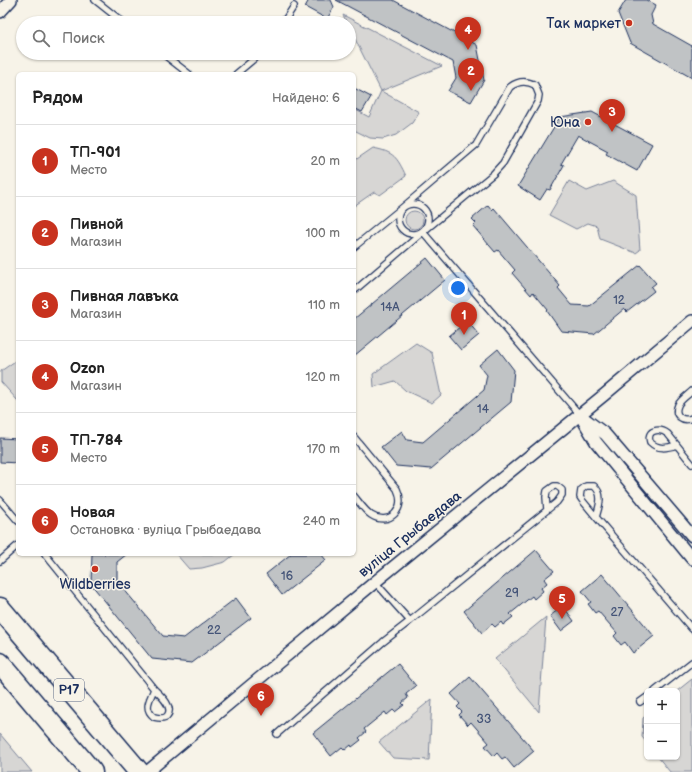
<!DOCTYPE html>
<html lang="ru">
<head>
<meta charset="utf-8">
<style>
  :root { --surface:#fff; --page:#f6f6f6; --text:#222; --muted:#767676; --line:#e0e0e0; --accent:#c8321e }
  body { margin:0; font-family:"Balsamiq Sans",sans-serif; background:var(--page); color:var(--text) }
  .controls { position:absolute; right:12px; bottom:12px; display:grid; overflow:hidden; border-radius:6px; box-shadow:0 1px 3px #0004 }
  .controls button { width:36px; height:36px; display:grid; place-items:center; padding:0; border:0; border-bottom:1px solid var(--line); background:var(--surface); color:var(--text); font:20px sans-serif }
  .you { position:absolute; left:458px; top:288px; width:14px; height:14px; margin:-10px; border:3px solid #fff; border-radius:50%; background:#1a73e8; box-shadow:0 0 0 6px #1a73e833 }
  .badge { display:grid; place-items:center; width:26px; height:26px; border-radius:50%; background:var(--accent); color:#fff; font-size:13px; font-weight:700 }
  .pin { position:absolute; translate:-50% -33px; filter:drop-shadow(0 1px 2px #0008) }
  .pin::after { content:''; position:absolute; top:21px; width:14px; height:12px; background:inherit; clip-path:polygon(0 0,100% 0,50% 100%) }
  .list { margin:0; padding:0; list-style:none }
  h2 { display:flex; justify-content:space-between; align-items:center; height:52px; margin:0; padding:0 16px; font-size:17px }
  h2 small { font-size:13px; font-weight:400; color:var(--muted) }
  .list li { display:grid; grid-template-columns:26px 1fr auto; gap:12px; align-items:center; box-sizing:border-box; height:72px; padding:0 16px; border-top:1px solid var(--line) }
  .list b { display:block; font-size:15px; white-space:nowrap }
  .list p { margin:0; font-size:13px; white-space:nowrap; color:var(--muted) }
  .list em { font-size:13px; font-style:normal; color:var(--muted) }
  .icon { flex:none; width:22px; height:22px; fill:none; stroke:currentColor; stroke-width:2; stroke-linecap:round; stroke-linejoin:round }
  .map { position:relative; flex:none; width:692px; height:772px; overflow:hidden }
  .search { position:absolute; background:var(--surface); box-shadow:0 1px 3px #0004; left:16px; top:16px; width:340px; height:44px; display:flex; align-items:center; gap:10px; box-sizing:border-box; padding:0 14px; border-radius:22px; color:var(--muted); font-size:15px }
  .panel { position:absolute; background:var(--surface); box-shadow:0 1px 3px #0004; left:16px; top:72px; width:340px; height:484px; border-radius:6px }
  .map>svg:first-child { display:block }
  .green { fill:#d7d6d4; stroke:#798299 }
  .building { fill:#c0c3c5; stroke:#1b2f5e }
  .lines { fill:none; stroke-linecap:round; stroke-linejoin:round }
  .lane-casing { stroke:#1b2f5e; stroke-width:8 }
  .street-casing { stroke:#1b2f5e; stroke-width:14 }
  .highway-casing { stroke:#1b2f5e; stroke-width:23 }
  .lane { stroke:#f7f3e8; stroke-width:5.5 }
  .street { stroke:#f7f3e8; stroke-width:11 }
  .highway { stroke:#f7f3e8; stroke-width:20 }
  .poi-dot { fill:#c8321e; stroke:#f7f3e8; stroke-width:1.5 }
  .labels { text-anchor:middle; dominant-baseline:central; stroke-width:3; stroke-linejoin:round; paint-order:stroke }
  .number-label { font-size:12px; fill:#445478 }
  .shield { fill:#f7f3e8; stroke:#5d6a87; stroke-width:1 }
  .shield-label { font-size:13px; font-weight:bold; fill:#1b2f5e }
  .poi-label { font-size:14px; fill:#1b2f5e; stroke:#f7f3e8; text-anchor:end }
  .street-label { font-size:14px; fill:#1b2f5e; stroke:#f7f3e8 }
</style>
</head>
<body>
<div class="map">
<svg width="692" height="772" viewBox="0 0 692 772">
  <rect width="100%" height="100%" fill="#f7f3e8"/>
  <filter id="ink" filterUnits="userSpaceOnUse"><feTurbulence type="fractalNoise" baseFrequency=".025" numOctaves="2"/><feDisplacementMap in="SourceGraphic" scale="8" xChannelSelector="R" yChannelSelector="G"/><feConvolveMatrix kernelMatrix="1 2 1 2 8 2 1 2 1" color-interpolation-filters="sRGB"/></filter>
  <g filter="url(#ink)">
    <g class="green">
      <polygon points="343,15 442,66 381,91 419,112 412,123 396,135 383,139 370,138 354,130 354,109 369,117 381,91 349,27 349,23 347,23"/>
      <path d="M373,148C394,152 397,157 406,176L380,195L374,192L354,206V161Z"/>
      <polygon points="569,181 587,191 613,181 636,195 640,250 636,253 600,239 597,226 588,223 576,229 549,215"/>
      <circle cx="414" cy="220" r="9"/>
      <polygon points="416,343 432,353 441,395 432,403 406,391 395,381 374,387 373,374"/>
      <polygon points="18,359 18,401 1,382 1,371"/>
      <polygon points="176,554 235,554 225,562 202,568 189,569"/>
      <polygon points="546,617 539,712 495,659"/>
      <polygon points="692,679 692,772 670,772 658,757 677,757 677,691"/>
      <polygon points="432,699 429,760 393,758 379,742"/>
      <polygon points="647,715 647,743 642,737 643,718"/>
      <polygon points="0,734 32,772 0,772"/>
    </g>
    <g class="building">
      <polygon points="309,0 331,0 334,7 327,19 305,7"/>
      <polygon points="336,0 393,0 477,45 484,80 471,102 448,91 456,78 453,62"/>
      <polygon points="626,0 647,0 656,5 651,15 653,24 692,46 692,78 630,43 618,13"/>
      <polygon points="354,88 371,97 362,112 354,108"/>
      <polygon points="592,112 652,144 637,171 606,154 608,151 578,135 561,164 564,165 550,190 547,189 540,200 518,186 560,117"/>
      <polygon points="488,205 492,210 494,208 560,286 558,288 572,305 589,306 640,265 656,283 651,287 654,291 627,312 624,309 594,334 561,331 547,311 548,310 533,292 531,295 512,273 515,270 498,250 495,252 473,226 476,223 472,219"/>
      <polygon points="427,258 445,280 354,356 354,319"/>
      <polygon points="467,321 479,335 461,350 449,336"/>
      <polygon points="498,349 514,370 511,402 431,469 396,466 381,447 402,431 407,440 423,442 484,390 487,375 479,365"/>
      <polygon points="0,438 18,439 18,463 0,462"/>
      <polygon points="536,550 554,571 544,579 547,583 541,588 543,591 534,599 532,596 510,614 513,617 503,625 501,622 495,627 492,624 482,633 464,611"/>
      <polygon points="92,554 127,554 117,562 117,581 163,636 184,638 236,598 251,618 192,663 152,659 91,584"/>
      <polygon points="291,554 321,554 326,560 282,595 266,574"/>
      <polygon points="602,574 654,636 633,653 625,642 621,645 614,636 617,633 598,611 595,613 588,604 591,602 582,591"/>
      <polygon points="563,606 574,621 561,631 550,616"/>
      <polygon points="398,664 416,686 406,694 408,698 402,703 404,705 395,712 393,710 387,715 385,712 364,729 366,732 359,738 361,740 352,747 351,745 345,750 342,747 331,756 313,733"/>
      <polygon points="470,677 534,751 514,768 505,757 502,759 497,753 494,756 485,746 489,743 471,722 468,725 459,715 462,712 457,707 460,704 451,694"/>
    </g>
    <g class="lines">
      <g class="lane-casing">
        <g id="lane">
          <polyline points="95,0 124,23"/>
          <polyline points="283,23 294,6"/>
          <polyline points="162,53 189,74"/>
          <polyline points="236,74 261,53"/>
          <circle cx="413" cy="219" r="15"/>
          <polyline points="423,232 580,415"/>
          <path d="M354,247L403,207L476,145L510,87C518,81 526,80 535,85L539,95L538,101L503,163L493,174L423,232L354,291"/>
          <path d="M692,391C688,395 680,400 678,405C673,416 683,422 692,418"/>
          <path d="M354,437L397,489C407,509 389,527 371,515C364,510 359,502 354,496"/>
          <path d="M677,445C667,448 658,450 650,442C646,429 660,428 668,434L692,464"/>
          <polyline points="0,500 18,521"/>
          <path d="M596,517C599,507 604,494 594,486H586L581,490L580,497L582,500L596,517L692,629"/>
          <path d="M45,554L154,689C159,694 175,707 167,716C164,719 158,718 154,717C143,708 150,700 154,689"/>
          <polyline points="0,561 18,545"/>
          <polyline points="410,621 557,502 562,495 562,490 557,486 554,486 547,491 546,497 547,510"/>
          <polyline points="655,691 692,662"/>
          <polyline points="640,702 647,697"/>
          <polyline points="277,734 383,642 410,621 375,582"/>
        </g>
      </g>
      <g class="street-casing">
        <g id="street">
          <polyline points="0,12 11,0"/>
          <polyline points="580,415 596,442 692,559"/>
          <polyline points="585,419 605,434 692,536"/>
          <polyline points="147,772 375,582 604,395 692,321"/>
        </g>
      </g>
      <g class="highway-casing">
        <g id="highway">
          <polyline points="0,608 139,772"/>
          <polyline points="0,663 92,772"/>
        </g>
      </g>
      <use href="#lane" class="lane"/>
      <use href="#street" class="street"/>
      <use href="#highway" class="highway"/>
    </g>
  </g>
  <g class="poi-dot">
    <circle cx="629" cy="23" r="4"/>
    <circle cx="588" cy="122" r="4"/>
    <circle cx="95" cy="569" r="4"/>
  </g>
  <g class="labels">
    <g class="number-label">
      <text x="619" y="300">12</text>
      <text x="390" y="307">14А</text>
      <text x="483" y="409">14</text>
      <text x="287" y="576">16</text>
      <text x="512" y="593">29</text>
      <text x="617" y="612">27</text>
      <text x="214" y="630">22</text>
      <text x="484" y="719">33</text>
    </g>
    <rect class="shield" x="54" y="679" width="30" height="22" rx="3"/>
    <g class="shield-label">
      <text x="69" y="690">Р17</text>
    </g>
    <g class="poi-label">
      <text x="621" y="23">Так маркет</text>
      <text x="580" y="122">Юна</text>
      <text x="95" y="584" text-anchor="middle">Wildberries</text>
    </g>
    <g class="street-label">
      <text transform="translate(410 534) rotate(-39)">вуліца Грыбаедава</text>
    </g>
  </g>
</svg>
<div class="controls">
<button>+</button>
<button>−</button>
</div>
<div class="you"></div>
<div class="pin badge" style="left:464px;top:335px">1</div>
<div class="pin badge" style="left:471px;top:91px">2</div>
<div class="pin badge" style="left:612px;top:132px">3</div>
<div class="pin badge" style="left:468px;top:50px">4</div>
<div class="pin badge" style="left:562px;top:619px">5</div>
<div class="pin badge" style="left:261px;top:716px">6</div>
<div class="search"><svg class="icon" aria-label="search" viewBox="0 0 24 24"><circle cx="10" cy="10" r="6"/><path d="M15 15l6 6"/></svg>Поиск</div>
<section class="panel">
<h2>Рядом<small>Найдено: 6</small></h2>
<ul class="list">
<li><span class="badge">1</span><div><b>ТП-901</b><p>Место</p></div><em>20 m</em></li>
<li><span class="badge">2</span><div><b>Пивной</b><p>Магазин</p></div><em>100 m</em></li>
<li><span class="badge">3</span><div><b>Пивная лавъка</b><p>Магазин</p></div><em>110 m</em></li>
<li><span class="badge">4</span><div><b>Ozon</b><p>Магазин</p></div><em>120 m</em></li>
<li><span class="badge">5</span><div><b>ТП-784</b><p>Место</p></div><em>170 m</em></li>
<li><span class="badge">6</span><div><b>Новая</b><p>Остановка · вуліца Грыбаедава</p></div><em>240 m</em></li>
</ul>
</section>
</div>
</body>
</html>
